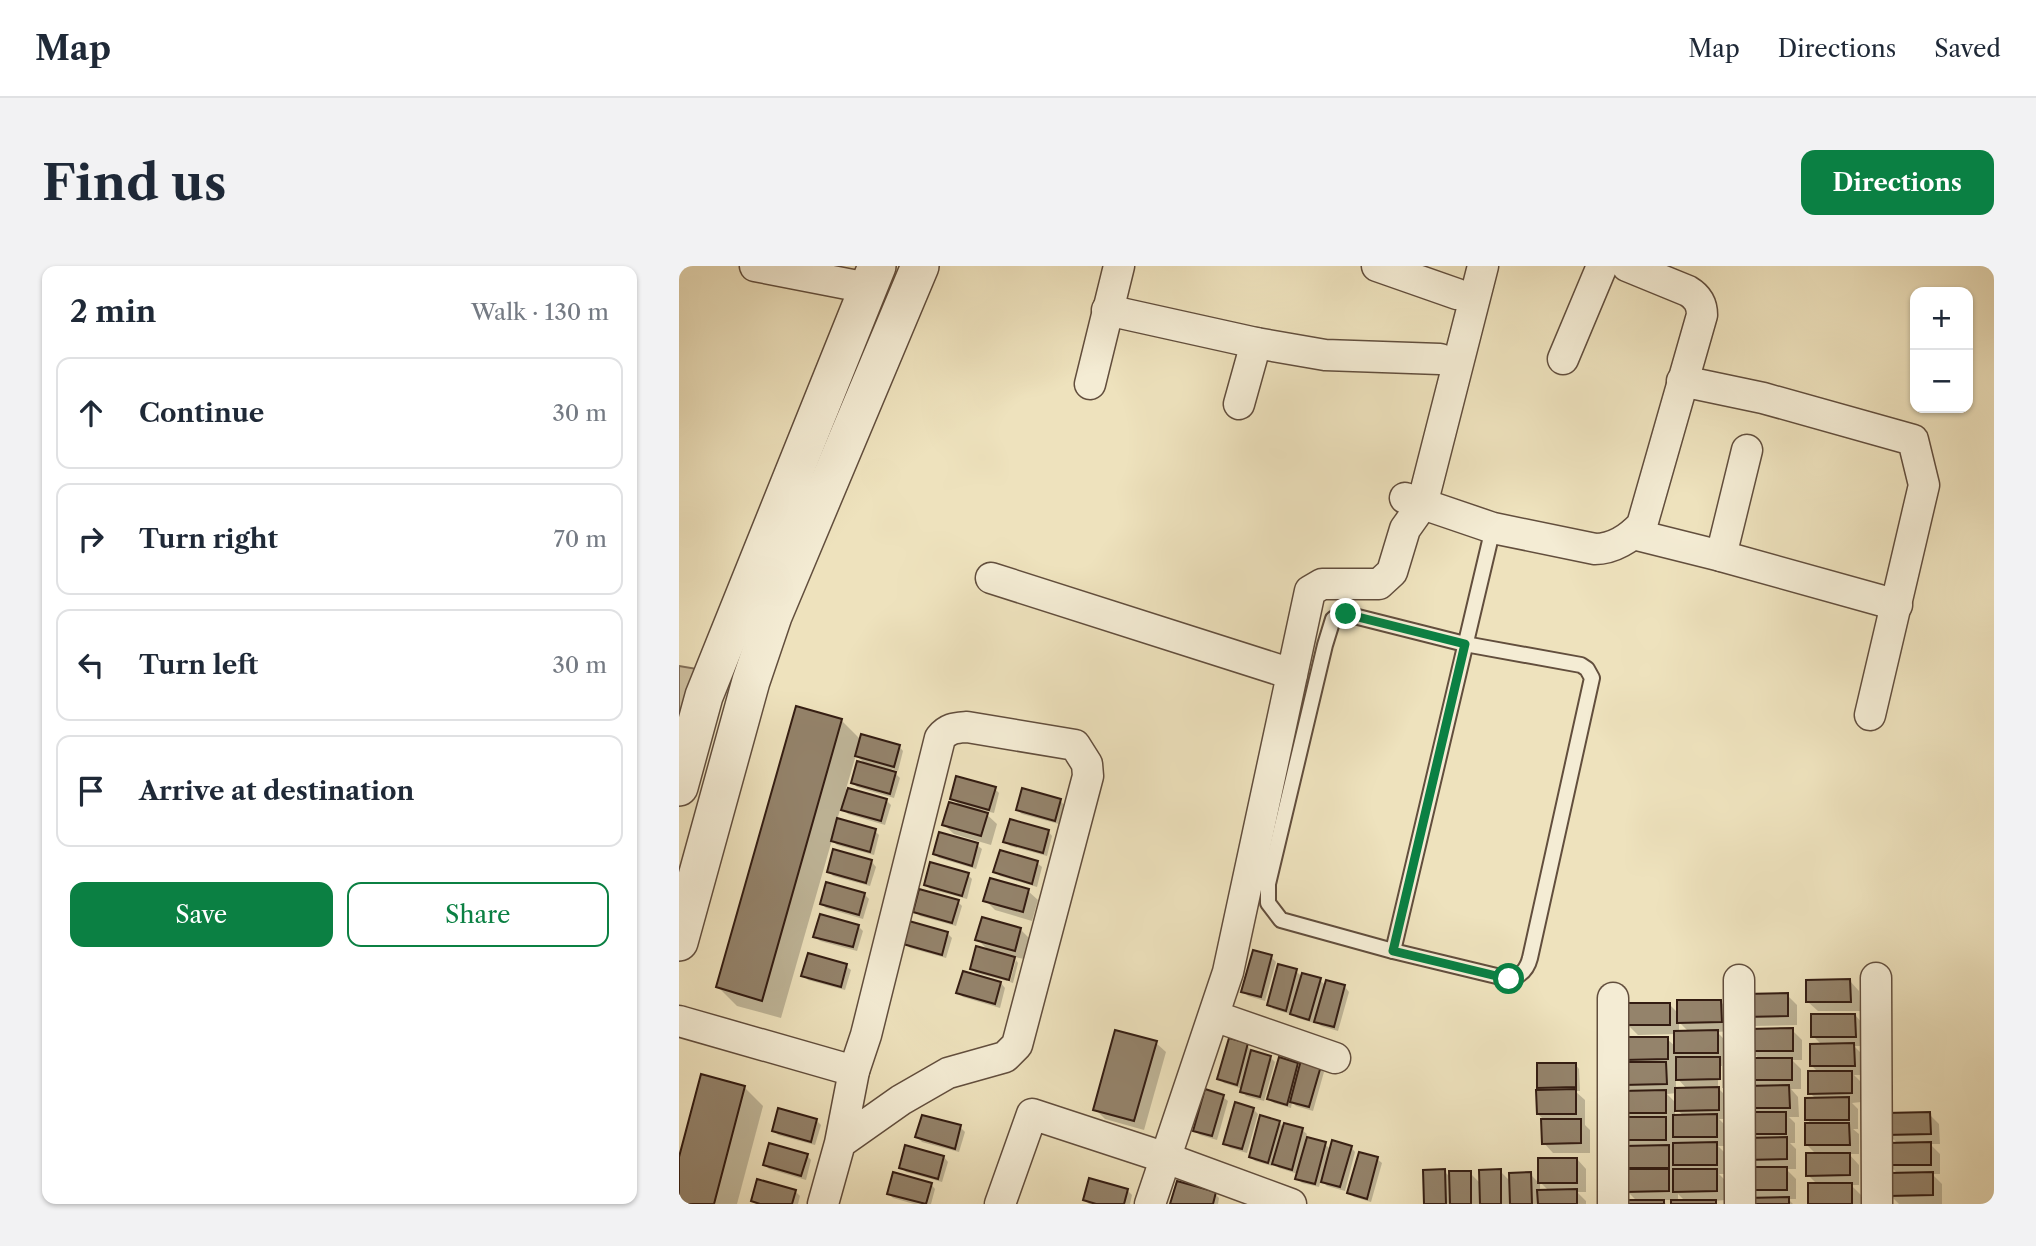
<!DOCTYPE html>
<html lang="en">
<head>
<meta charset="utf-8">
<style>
  :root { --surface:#fff; --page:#f2f2f3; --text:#1f2937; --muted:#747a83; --line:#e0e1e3; --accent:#0b8043 }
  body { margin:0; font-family:"Libre Caslon Text",serif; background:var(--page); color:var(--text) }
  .controls { position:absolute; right:21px; top:21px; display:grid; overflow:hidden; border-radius:14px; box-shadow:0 2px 5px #0004 }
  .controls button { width:63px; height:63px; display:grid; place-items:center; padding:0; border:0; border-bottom:2px solid var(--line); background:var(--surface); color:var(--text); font:35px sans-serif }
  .stop { position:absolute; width:21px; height:21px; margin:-16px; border:5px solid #0b8043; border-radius:50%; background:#fff }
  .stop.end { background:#0b8043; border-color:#fff; box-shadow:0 2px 7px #0008 }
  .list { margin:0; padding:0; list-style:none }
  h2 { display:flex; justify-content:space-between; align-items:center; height:91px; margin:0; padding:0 28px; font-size:30px }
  h2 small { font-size:23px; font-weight:400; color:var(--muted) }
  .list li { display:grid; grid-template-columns:46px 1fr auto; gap:21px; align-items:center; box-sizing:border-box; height:112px; margin:0 14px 14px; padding:0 14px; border:2px solid var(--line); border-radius:14px }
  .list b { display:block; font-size:26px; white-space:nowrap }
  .list em { font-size:23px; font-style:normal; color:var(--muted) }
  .actions { display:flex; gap:14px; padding:21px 28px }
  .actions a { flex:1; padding:16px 0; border:2px solid var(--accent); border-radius:14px; text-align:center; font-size:24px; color:var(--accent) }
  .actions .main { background:var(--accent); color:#fff }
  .icon { flex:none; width:38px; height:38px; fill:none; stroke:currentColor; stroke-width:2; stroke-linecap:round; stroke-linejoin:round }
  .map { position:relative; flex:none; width:1315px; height:938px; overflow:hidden; border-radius:14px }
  header { display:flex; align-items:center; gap:42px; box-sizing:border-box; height:98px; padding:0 35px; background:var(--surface); border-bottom:2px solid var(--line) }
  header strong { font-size:33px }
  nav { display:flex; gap:38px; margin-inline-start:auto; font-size:24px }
  .intro { display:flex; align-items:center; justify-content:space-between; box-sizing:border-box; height:168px; padding:0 42px }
  h1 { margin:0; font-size:49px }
  .button { padding:18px 32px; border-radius:14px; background:var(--accent); color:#fff; font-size:24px; font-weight:700 }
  main { display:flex; gap:42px; padding:0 42px }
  aside { flex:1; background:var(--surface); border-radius:14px; box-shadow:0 2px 5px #0004 }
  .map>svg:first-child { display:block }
  .green { fill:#cec0a0; stroke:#806e59; stroke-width:2 }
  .shadow { fill:#0003; fill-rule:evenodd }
  .building { fill:#94836b; stroke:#331c12; stroke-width:2 }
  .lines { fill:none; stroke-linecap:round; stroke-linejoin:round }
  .service-casing { stroke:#624e3d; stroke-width:18 }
  .minor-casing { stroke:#624e3d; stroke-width:33 }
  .tertiary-casing { stroke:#624e3d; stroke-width:40 }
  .service { stroke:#f4ecd4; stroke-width:14 }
  .minor { stroke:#f4ecd4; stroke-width:30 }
  .tertiary { stroke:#f4ecd4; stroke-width:37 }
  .route { stroke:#0b8043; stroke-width:9 }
</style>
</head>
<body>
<header>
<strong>Map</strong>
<nav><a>Map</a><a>Directions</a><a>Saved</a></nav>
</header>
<div class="intro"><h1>Find us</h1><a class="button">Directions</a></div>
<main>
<aside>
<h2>2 min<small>Walk · 130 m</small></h2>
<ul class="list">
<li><svg class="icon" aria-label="ahead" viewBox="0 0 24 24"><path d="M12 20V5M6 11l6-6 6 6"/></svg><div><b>Continue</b></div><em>30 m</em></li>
<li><svg class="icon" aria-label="right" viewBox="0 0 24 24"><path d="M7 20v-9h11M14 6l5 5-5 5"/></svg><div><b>Turn right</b></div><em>70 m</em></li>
<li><svg class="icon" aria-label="left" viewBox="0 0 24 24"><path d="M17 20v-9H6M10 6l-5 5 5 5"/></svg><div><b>Turn left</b></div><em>30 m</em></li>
<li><svg class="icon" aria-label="arrive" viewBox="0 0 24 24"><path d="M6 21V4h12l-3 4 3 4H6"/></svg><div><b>Arrive at destination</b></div></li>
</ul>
<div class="actions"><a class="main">Save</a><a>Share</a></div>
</aside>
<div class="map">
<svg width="1315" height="938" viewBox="0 0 1315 938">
  <rect width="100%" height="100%" fill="#eee2bd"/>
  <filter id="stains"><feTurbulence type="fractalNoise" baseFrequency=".00286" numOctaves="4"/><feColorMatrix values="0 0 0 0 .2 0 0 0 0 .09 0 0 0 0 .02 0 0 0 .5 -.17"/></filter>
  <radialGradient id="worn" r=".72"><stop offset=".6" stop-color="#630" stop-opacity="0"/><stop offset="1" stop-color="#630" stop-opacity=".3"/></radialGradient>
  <polygon class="green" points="0,400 18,403 0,468"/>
  <g class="shadow">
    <polygon points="162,454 182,474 220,480 224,485 219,505 212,503 221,512 215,532 178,521 174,517 187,499 177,489 167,523 207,534 212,539 206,559 169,548 162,541 158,554 196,565 200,569 195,589 158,579 153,574 102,752 58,740 39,721"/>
    <polygon points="316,523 320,527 315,547 303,544 318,558 312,579 275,568 265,559 283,542 273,532"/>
    <polygon points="381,534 385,539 380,558 343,548 338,544"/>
    <polygon points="369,565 373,570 368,590 331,580 326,575"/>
    <polygon points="298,579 303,583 297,603 260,592 256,588"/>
    <polygon points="155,586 193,596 197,601 191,620 154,610 150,605"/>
    <polygon points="358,597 363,601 358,621 321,610 316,606"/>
    <polygon points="289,609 293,613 288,633 251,623 247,618"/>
    <polygon points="349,625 359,634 353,655 316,644 306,634"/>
    <polygon points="185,628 190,633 184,653 147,642 143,638"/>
    <polygon points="279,636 283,640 277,660 241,650 236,645"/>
    <polygon points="179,660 184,665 178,685 141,675 136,670"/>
    <polygon points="341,663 351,673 345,693 332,690 335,693 333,693 328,715 297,707 292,702 311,686 298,673"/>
    <polygon points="268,667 273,672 267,692 231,682 226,677"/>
    <polygon points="592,691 597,696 586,735 569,730 564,725"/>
    <polygon points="337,694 339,697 334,717 331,716"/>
    <polygon points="167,700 172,704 166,724 129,714 124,709"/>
    <polygon points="617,705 623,711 641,714 647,720 648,716 666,721 670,726 659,765 642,760 636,754 635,757 618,752 612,746 611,748 594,743 590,739"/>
    <polygon points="1171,715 1180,725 1181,745 1139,745 1129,736"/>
    <polygon points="322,717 326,722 321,742 284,731 279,727"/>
    <polygon points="1108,729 1118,739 1118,759 1076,760 1066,750"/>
    <path d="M1042,736L1051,746L1052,765L1038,766L1048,776V796H1044L1050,802V822H1039L1050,833L1049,853H1040L1047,860V880H1039L1047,888V908H1040L1047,915V934L1035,935L1038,938H994V934H983L987,938H942L959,936L948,925L947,881H953L945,873L951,853L945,847L954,827L946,818L951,798L947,793L988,773L997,781V768L959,769L949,759L990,738L1000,748ZM1000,756L1010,766H1000ZM1039,800H1043V822H1039ZM997,811L1009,824H997ZM998,827V838L988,828ZM996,842L1005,850H996ZM999,928L1007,936H999Z"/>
    <polygon points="1176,749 1185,759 1186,780 1175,780 1184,789 1185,809 1175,809 1182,816 1182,836 1173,837 1179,843 1179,863 1174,863 1180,868 1180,888 1170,888 1180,899 1180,919 1172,919 1182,929 1182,938 1131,938 1139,919 1129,909 1138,889 1128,879 1133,859 1128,853 1137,833 1131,827 1140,807 1133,800 1143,779 1134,770"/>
    <polygon points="1113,764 1123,774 1123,794 1113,794 1122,803 1122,823 1112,823 1119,831 1120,851 1110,851 1116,857 1116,877 1111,877 1117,883 1117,903 1107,903 1117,913 1117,933 1109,933 1114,938 1068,938 1066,893 1078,821 1070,814 1081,794 1072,784"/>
    <polygon points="477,777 487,786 465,864 426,853 416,843"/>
    <polygon points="568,779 573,786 591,791 596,796 585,835 567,830 563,825 564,823 545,817 540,813"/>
    <polygon points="896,798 900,803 901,825 896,825 906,834 906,859 911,864 911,887 874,887 865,877 864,853 859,848 864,825 859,821"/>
    <polygon points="618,799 622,802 641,802 645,806 634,845 617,840 613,836 612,842 595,837 590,833"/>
    <polygon points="65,821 84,840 58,938 0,938 0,898"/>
    <polygon points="544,831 549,835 538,874 521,869 516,865"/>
    <polygon points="574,843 579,848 568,887 551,882 546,877"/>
    <polygon points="100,844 138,855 142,859 136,879 99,869 95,864"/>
    <polygon points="1250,848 1260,858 1261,878 1251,878 1261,888 1261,908 1253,908 1263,918 1263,938 1220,938 1211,929 1220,909 1209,898 1219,878 1209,868"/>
    <polygon points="600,856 605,862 623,864 628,868 626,873 646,878 652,884 672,881 676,886 666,925 648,920 642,914 640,921 623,917 618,912 619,908 600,902 594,897 593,900 576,895 572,891"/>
    <polygon points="281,861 286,866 280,886 243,876 238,871"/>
    <polygon points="128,889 132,894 127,914 90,903 86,899"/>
    <polygon points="265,891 269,896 263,916 227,906 222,901"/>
    <polygon points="698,893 703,897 692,936 675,931 670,927"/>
    <path d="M898,893L907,903V926H898L907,935V938H747L765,905L772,912L791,907L802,918L821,905L832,916L851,908L860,917L861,894ZM861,916L870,925H861Z"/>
    <polygon points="252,918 256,923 252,938 235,938 214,932 210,928"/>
    <polygon points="116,925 121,930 119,938 77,938 74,935"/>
    <polygon points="449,925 453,929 451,938 410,938 406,934"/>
    <polygon points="536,928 540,932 539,938 494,938"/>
  </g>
  <g class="building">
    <polygon points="117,440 163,453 83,735 37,721"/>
    <polygon points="182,468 221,479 215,501 176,490"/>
    <polygon points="178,495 217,506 211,528 172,517"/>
    <polygon points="277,510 317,521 310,544 271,533"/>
    <polygon points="169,522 208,533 202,555 162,544"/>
    <polygon points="343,522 382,533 376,555 337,544"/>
    <polygon points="270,536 309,547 302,570 263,559"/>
    <polygon points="158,552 197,563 191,586 152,575"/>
    <polygon points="331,553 370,564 364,587 324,576"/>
    <polygon points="260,566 299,577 293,600 254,588"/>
    <polygon points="154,583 193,594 187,617 148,606"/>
    <polygon points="321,584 359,595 353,618 314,606"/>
    <polygon points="251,596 290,607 283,630 245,619"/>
    <polygon points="311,612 350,623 344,646 304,635"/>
    <polygon points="147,616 186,627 180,649 141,638"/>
    <polygon points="240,623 280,634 273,657 234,646"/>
    <polygon points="141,648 180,659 174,681 134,671"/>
    <polygon points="303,651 342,662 336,685 296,674"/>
    <polygon points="230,655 269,666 263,689 224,678"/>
    <polygon points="297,680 336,691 330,714 291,703"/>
    <polygon points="574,684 593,689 582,731 562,726"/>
    <polygon points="129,687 168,698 162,721 122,710"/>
    <polygon points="599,698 618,703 607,745 588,739"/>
    <polygon points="284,705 322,716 316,738 277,727"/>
    <polygon points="623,707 642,712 630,754 611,748"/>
    <polygon points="1171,713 1172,736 1127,736 1127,714"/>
    <polygon points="647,714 666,719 655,761 635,756"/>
    <polygon points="1109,727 1109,750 1065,751 1065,728"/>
    <polygon points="998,734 1042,734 1043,756 998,757"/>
    <rect x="947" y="737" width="44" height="22"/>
    <polygon points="1132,748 1176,748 1177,771 1132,771"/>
    <polygon points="1114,762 1114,785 1070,785 1070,763"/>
    <polygon points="436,764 478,775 455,855 414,844"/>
    <polygon points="1039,764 1039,787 995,787 995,765"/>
    <polygon points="944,771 989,771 989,793 945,794"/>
    <polygon points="550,772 569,777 558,819 538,813"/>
    <polygon points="1175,777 1176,800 1131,800 1131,778"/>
    <polygon points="572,784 592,790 581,831 561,826"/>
    <polygon points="600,791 619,797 608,839 588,833"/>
    <polygon points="997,791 1041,791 1041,813 997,814"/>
    <rect x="1069" y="792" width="44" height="22"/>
    <polygon points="622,794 642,800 630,841 611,836"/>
    <polygon points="943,796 987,796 988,818 944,819"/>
    <polygon points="858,797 897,797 897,821 858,822"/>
    <polygon points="1129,805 1173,805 1173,827 1129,828"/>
    <polygon points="22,808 66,820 35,938 0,938 0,891"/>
    <polygon points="1110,819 1111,842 1066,842 1066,820"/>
    <polygon points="1040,821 1040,844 996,845 996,822"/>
    <polygon points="526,823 545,829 533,870 514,865"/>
    <polygon points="897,823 897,848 858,848 857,824"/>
    <polygon points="987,824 987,847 943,847 942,825"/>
    <polygon points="1170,831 1170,854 1126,854 1126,832"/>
    <polygon points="556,836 575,842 563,883 544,878"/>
    <polygon points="99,842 138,853 132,876 93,865"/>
    <rect x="1063" y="846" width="44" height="22"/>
    <polygon points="1251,846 1252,868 1207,869 1207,847"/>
    <polygon points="1038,848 1038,871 994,871 994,849"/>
    <polygon points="243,849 282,859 276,883 236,871"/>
    <polygon points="581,849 601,855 589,897 570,891"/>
    <rect x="943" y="851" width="44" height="23"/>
    <polygon points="862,853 902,853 902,877 863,878"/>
    <polygon points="605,857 624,862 613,904 593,898"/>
    <polygon points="1126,857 1170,857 1171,879 1126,879"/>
    <polygon points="628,871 647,876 636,918 616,913"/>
    <polygon points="1108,871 1108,893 1064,894 1064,872"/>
    <polygon points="653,874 673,880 661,921 642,916"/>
    <polygon points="1038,876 1038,899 994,899 994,877"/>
    <polygon points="1252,876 1252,899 1208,899 1207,877"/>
    <polygon points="90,877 129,888 122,910 84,899"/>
    <polygon points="226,879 265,890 259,913 220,902"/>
    <polygon points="990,879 990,902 946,902 945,880"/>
    <polygon points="680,886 699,891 688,933 668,927"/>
    <polygon points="1127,887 1171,887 1171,909 1127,910"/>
    <rect x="859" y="892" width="39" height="25"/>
    <rect x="1064" y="901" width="44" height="23"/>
    <polygon points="766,903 767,938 745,938 744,904"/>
    <polygon points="822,903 822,938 801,938 800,904"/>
    <polygon points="946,903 990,903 990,925 946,926"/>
    <polygon points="994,903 1038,903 1038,925 994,926"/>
    <polygon points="770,905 792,905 792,938 771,938"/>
    <polygon points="214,906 253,917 247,938 208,928"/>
    <polygon points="852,906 853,938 831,938 830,907"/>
    <polygon points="1254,906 1254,929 1210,930 1210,907"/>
    <polygon points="410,912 449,923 445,938 417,938 404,934"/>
    <polygon points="78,913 117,924 113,938 81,938 72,935"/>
    <polygon points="498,915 537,926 534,938 491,938"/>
    <rect x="1129" y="917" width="44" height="21"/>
    <polygon points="898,923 898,938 859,938 858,924"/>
    <polygon points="1110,931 1110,938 1066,938 1066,932"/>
    <polygon points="940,934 985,934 985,938 941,938"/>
    <rect x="992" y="934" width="45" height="4"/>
  </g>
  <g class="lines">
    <g class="service-casing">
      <g id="service">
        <path d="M667,348L786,378L902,399L908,403L913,412L851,692C848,704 842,710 830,713L714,685L602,654L589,637V618L646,379L654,353L660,349Z"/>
        <polyline points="714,685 814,262"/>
      </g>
    </g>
    <g class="minor-casing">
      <g id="minor">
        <polyline points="76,0 189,22"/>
        <polyline points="698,0 778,28"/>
        <polyline points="428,44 577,77 646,89 761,93"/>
        <polyline points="884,93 923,0"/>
        <polyline points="1003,115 1084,132 1234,174 1245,219 1191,449"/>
        <polyline points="411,118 440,0"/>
        <polyline points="560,138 577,77"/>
        <path d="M726,232L814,262L916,283C934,283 951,272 963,259L1023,49C1023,38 1019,31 1009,25L948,0"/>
        <polyline points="954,268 1042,290 1218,339"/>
        <polyline points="1042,290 1068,184"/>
        <polyline points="312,312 613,408"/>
        <polyline points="1197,712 1198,938"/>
        <polyline points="1060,714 1061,938"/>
        <polyline points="934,732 934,938"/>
        <polyline points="535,750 656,792"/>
        <polyline points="0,755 175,805"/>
        <path d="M144,938L161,877L175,805L187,769L261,472C269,462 276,462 288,461L396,479L408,498L409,510L338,779L326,791L269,807L222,834L161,877"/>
        <polyline points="321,938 353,848 487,892 612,938"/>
        <polyline points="471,938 549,706 631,325 643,318 700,318 713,306 726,263 743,239 804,0"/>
      </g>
    </g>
    <g class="tertiary-casing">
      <g id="tertiary">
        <polyline points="0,521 25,430 198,0"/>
        <polyline points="0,676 72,415 94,350 241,0"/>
      </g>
    </g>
    <use href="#service" class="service"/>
    <use href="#minor" class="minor"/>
    <use href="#tertiary" class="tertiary"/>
  </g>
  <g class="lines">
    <polyline class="route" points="667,348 786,378 714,685 830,713"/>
  </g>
  <rect width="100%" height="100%" filter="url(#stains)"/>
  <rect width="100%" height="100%" fill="url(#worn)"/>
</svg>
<div class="controls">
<button>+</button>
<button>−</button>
</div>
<div class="stop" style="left:830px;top:713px"></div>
<div class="stop end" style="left:667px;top:348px"></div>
</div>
</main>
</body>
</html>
